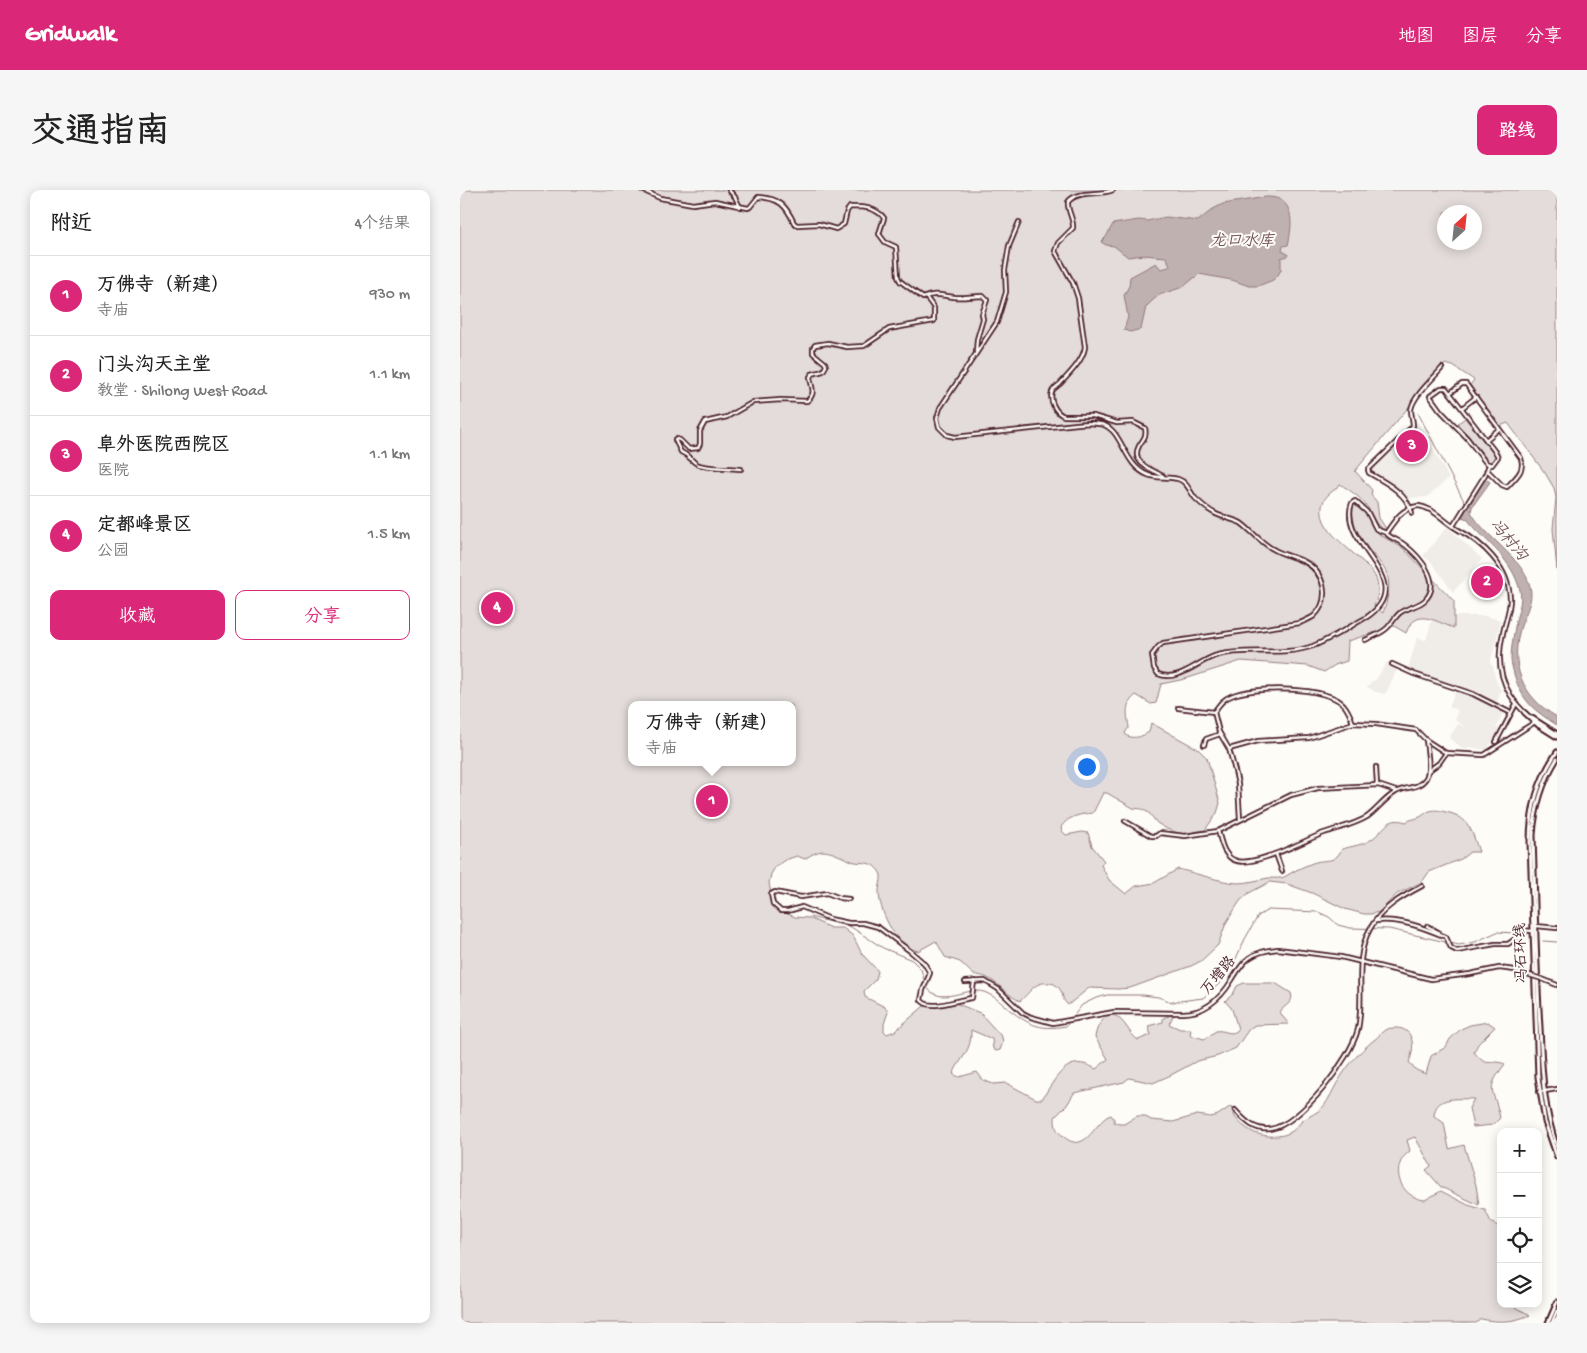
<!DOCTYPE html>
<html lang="zh">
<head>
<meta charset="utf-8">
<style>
  :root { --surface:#fff; --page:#f6f6f6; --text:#222; --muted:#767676; --line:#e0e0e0; --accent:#db2777 }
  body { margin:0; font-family:"Gochi Hand","LXGW WenKai TC",sans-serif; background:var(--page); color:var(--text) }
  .controls { position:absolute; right:15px; bottom:15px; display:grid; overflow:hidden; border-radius:10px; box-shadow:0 2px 12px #0003 }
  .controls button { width:45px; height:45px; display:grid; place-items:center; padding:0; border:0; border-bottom:1px solid var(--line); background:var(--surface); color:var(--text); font:25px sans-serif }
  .compass { position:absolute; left:977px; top:15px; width:45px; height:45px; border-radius:50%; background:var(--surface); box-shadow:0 2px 12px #0003; rotate:27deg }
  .you { position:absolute; left:626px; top:576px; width:18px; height:18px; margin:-12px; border:4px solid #fff; border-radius:50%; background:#1a73e8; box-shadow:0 0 0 8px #1a73e833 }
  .badge { display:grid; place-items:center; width:32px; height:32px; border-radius:50%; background:var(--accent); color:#fff; font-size:16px; font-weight:700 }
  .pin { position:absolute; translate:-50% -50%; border:2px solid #fff; box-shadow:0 1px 5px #0006 }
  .popup { position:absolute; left:168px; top:511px; width:168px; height:65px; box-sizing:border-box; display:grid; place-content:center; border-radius:10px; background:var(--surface); filter:drop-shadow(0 1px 4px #0005); font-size:16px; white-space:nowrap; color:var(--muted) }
  .popup b { font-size:19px; color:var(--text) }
  .popup::after { content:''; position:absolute; left:50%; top:100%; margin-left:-10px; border:10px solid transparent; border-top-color:var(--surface) }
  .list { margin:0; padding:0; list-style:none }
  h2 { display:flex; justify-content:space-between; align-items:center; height:65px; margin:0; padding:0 20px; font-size:21px }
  h2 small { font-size:16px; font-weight:400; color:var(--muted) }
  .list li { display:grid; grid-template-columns:32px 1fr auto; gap:15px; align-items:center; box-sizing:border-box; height:80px; padding:0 20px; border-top:1px solid var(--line) }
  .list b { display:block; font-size:19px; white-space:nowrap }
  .list p { margin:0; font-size:16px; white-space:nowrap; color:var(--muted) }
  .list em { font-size:16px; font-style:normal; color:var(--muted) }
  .actions { display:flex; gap:10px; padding:15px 20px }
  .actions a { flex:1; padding:11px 0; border:1px solid var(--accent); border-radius:10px; text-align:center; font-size:18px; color:var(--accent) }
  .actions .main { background:var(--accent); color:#fff }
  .icon { flex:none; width:28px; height:28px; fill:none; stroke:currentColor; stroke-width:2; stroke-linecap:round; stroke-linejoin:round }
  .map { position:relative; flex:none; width:1097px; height:1133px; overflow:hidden; border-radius:10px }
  header { display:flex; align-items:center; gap:30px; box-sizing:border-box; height:70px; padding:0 25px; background:var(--accent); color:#fff }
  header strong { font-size:24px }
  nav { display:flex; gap:28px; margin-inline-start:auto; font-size:18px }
  .intro { display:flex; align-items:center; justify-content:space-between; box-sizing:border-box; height:120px; padding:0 30px }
  h1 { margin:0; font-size:35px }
  .button { padding:12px 22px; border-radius:10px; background:var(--accent); color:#fff; font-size:18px; font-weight:700 }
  main { display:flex; gap:30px; padding:0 30px }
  aside { flex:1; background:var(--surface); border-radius:10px; box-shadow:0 2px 12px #0003 }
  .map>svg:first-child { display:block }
  .built { fill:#f0ece8 }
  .green { fill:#e3dcda; stroke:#967e82; fill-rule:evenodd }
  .water { fill:#c0b1b1; stroke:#91777b }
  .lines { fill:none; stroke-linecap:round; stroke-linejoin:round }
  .stream { stroke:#91777b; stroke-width:1 }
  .minor-casing { stroke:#4a1f2b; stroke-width:6 }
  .tertiary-casing { stroke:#4a1f2b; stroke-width:6 }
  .secondary-casing { stroke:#4a1f2b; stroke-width:7 }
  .minor { stroke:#fdfcf7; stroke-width:2.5 }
  .tertiary { stroke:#fdfcf7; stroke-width:2.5 }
  .secondary { stroke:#fdfcf7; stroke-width:3 }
  .tertiary-bridge-casing { stroke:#4a1f2b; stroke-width:6; stroke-linecap:butt }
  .tertiary-bridge { stroke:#fdfcf7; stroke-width:2.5 }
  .labels { text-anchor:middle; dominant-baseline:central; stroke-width:4; stroke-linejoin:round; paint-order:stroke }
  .street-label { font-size:15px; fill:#4a1f2b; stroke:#fdfcf7 }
  .water-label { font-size:16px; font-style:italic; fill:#73525a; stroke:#fdfcf7 }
</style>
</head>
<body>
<header>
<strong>Gridwalk</strong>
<nav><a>地图</a><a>图层</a><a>分享</a></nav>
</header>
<div class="intro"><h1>交通指南</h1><a class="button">路线</a></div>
<main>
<aside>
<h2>附近<small>4个结果</small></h2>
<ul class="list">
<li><span class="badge">1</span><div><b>万佛寺（新建）</b><p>寺庙</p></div><em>930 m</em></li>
<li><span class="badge">2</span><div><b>门头沟天主堂</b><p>教堂 · Shilong West Road</p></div><em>1.1 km</em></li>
<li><span class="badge">3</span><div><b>阜外医院西院区</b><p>医院</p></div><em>1.1 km</em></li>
<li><span class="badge">4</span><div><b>定都峰景区</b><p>公园</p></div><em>1.5 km</em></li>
</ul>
<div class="actions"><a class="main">收藏</a><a>分享</a></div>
</aside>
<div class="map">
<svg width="1097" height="1133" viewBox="0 0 1097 1133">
  <rect width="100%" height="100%" fill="#fdfcf7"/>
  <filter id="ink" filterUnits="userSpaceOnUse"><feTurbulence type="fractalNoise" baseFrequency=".02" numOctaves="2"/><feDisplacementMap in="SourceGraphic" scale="10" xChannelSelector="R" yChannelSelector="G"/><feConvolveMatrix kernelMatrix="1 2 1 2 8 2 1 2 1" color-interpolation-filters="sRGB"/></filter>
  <g filter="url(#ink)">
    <g class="built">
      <polygon points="958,232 989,288 967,307 949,308 911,281 912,277"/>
      <polygon points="987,337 1022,369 993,402 972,373 963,366"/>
      <polygon points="973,426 1025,426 1041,430 1030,474 1033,476 1036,491 1041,500 1037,513 1014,503 948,479 957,448 966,450"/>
      <polygon points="927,472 938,477 927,501 924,504 913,501 913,500 907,497 912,491 915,491"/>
      <polygon points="996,500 1044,520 1037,537 1026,533 1040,539 1027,560 1010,557 1004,559 989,548 998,534 1008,539 995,530 998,520 989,517"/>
    </g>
    <g class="green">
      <path d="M0,0H1097V380L1093,339L1096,308L1094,298L1085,283L1048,233L1040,236L1010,195L1014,190L993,176L985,174L895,281L912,300L911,305L917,312L919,328L927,340C914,339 913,322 905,314C899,306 889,300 880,294C876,300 868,303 864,310C850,341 903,364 915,386C920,396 918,407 914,416L923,423C940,374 916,378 897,341C894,333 891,322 894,315L906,324L920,345L943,358L994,411V438C974,431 956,417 946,443L934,436L888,451L887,471L875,475L864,482L848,476L781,471L725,489L701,494L696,513L691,514L676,505C664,514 667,524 669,537L665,543L667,546C675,549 681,547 689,542L691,533L738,559L747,568L760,613L757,623L745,640L721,644L707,639L697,633L689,623L682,619L673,618L647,603H643L633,623C621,624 608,626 601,637L602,641L606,645L622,642L628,643L632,656L644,671L641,675L649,690L666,704L676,696L694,693L718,679C736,683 760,692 778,693C788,693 797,690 808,688C813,688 822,689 826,686C834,681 842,677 850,674C866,667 873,676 882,659C892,656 904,655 912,649C926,639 927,626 946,632C951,629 956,629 960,627C964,625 966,622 970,621C976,619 981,621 986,622C1010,627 1012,642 1019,662H1010L1001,669L969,682L962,692L937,704L919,722L911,724H904L885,719L852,703L827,694L810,692L789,703L780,711L766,733L758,755L741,771L731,776L670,798L658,799L629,798L608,815C601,809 604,804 599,798C597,795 593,793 589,793C574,791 570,803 560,811C542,803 535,785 514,785L500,772L485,767L476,751L458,761C436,756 421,725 419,704C418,698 422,691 421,685C419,680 414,675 410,674C406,672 400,673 395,672C384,669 374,661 362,661C356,662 350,665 345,669L337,666L325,670L316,676L311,684L309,693L313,715L320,721L335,727L349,728L371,738H383L393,746L402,764L418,781L416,789L404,801L405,807L425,817L428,822L424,834V841L427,844L435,841L464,816L478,813L493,812L520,823L542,847L543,852L540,860L536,861L533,859L532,849L511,840C512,861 501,867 493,884L499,887L517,882L523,890L533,894L546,893L576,909H582C596,888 607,862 636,879L648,869L635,847C637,836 642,826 654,825C666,831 668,843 678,850L691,845L688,836L703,832V828L714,824L709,834L720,839H731L730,845L744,849C748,848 752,843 756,841C763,839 770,846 777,841L778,839L772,819L765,811L773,804L777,796L784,793H815L831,803C835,813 824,815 820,822L823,827L829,834L795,835L789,839L776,858L758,866L737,871L711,885L693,893L669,888L664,892L614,903L607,915L595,927C595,938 596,940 604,947C627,966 635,929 651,925L654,929V932L659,934H664L677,926H684L691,930L713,932L737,925L751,927L758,925L771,916C773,929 783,937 795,943C805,947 821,948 831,942C836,939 838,935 842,931C849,926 858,923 864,916C869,909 873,900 877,893C887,876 899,862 914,850C918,848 921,842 925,840C928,838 933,838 936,838C955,838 955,859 949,872L956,880L966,884L971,866L986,857L990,849L1001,839L1010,835L1028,832L1035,837L1018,854L1014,862C1028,880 1030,868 1045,874C1024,902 1034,897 1040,928L1033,935L1013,937L1009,918L1014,909C999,909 975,905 974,926L984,933L989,959L1004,955L1016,995L1019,1015L981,997L966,980L971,976L955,947L947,950L950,961C928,976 940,1008 965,1010L981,1001L1008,1015L1025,1020L1031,1032L1041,1038V1091L1037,1095L1041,1105V1114H1050L1070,1125C1053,1132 1040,1133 1021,1129L1016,1133H0ZM984,22H1014V52H984ZM172,515H332V572H172Z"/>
      <polygon points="1005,228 1036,267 1030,273 1009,246 997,234"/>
    </g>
    <g class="water">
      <path d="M806,7C835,6 833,34 828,55L823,56L822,61L828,64V66L821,68V80L818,85L813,90L798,96H789L772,90L739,84L723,97L699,105L692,111L686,117L681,139L670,142L664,140L668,127L664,105L669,96L670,87L696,73L701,79L709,77L710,75L706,67L684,65L668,67L654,56L646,55L641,52L646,47L653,34L679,30L687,31L706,27L738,31L753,19L763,14Z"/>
      <path d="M1026,289L1030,292L1012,317L1011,322C1026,348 1060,366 1069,393C1075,410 1066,421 1061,436C1049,475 1062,507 1097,527V535C1073,520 1062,511 1054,484C1053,479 1051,474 1051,469C1051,457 1054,443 1056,431C1059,417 1064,409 1058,394C1049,367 1024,350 1007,329L1002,327L1009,314Z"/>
    </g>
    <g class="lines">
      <g class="stream">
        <polyline points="958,223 1004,311 1011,316"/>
        <polyline points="350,727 391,737 423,758 452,770 461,779 465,793"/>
        <polyline points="1060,744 1067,745"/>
        <polyline points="1083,751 1097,752"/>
        <path d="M466,796C480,818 505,796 524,802C532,805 540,811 546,817C568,834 578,841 606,836L622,815L634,809L647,805H683L698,807L712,812L743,808L759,794L771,779L785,749L798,726L808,720L858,722L869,727L878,735L890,738L929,739L999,755L1015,752L1037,742L1055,743"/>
      </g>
      <g class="minor-casing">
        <g id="minor">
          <path d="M182,0L200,8L233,14L255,11L288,18L290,17L298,7C319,8 326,15 334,33L337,35L359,34L376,39L384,34L387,21L390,17C403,17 416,17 424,28L419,44L425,52L436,57L438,87L440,91L463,108C475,102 482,106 494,107C503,108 513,106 523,106L527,110L522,124L523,129L517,149L516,162"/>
          <polyline points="269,0 275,7 280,17"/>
          <path d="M653,0C639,6 617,0 608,12C607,21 614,29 613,38L598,53L595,61L613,93L618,108L625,157C623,171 609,184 600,194C597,197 593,198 592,202C589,211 596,223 604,226H633L657,233L673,232L685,238C687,247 683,249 679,256C670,273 692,280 703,286"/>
          <path d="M559,32L549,56L545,80L546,102L537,132L480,218L477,228L479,237L487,245L495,247L617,234C626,233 635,232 644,235C663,242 664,276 688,285C697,289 708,286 718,289C727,292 729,300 735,308C741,314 748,320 756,324C764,328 773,329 781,333C792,341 801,353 813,359C823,365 835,367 845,372C865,383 871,410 854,426C850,429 844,431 840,433L703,453L698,457L692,465L694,478L698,484C719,493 738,470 758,465C789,457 822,467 853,456C871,449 889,437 907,427C960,390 876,354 892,313L895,311L908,323L916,339L926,343C935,330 942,318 958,316"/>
          <polygon points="981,198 986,198 1036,263 1038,267 1032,275 1026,273 1007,248 980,220 970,206"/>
          <path d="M990,203L1002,194H1006L1061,268C1065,281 1056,287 1047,297L1042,295L1027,280"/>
          <polyline points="1002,218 1016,207"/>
          <polyline points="1026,250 1039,239"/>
          <path d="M281,279C271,278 244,278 237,274C230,270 229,265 221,262L215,250L217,249L220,250L229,259L238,258L240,254V241L245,232L267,227L293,212L321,210L347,211C357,203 351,197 350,187L352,184L363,181L366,176L365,173L353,163V158L355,155L368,153L387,157L404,156L429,139L474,131V118L466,107"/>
          <path d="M952,323C947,303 925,292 909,283L908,280L953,236C953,230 951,225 951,220C952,207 974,188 982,178"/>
          <polyline points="993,336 1025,285 1029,275"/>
          <path d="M905,450C912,447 920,444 926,439C932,434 935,426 941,422C949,417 959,416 965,410C983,392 959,366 945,355C939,350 931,349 926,343"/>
          <polyline points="932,474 954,484 1013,504 1051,523"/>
          <polyline points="718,518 754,522"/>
          <polyline points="1036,552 1056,514"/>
          <polyline points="744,555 746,549 760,544"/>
          <polyline points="769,559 798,551 849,548 893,533 916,534 956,540 966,550 986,563 979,573 968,581"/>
          <polyline points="986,563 1024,565 1075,532"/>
          <polyline points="916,577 917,595"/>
          <path d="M780,629L778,594L775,581L769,559L759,542L754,522C759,515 763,509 771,506C793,496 868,496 884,515C888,520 891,527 893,533"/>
          <polyline points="665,631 691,646 696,646 700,643 725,646 758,641 831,605 858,598 918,595 936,601"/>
          <path d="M758,641C761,651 763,665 774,670C792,679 845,650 864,643C878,638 894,635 907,627C917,620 925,608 936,602C946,596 958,600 966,588C971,578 967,561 966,550"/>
          <polyline points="816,664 822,681"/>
          <path d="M389,709L380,708L367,703L341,707L315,702L311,704L313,714L321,721H328L342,717L370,729L389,733H403L418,737L450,761L464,773L470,783L463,800L461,810C470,822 498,809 512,808L514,791"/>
          <path d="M916,731C939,728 965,738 986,747L991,758L997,761L1035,754H1048L1055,749L1059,740L1073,741"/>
          <polyline points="967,736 978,742"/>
        </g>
      </g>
      <g class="tertiary-casing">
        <g id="tertiary">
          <path d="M958,316C972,317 985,332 997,339C1023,353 1049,377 1050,409C1050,421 1045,432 1043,443C1035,474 1042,501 1065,523"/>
          <polyline points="1076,736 1097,738"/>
          <polyline points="1082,789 1097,795"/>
          <path d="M505,792L525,791L538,799L563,823L571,827L593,833L654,822L723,823C745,823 761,808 772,790C777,782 781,774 789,768C797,762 808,760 818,759L881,767L971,789L1010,784L1039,778L1055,780L1066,784"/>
          <polyline points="1079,902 1097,899"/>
          <path d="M775,920C785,931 795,941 810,939C841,935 891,868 898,839C905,807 893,769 910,739C921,718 943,706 962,696"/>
        </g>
      </g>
      <g class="secondary-casing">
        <g id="secondary">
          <polyline points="1065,523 1078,535 1097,547"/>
          <polyline points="1072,528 1097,544"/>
          <path d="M1097,562C1078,590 1070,618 1070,652L1078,887L1085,932L1097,967"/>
          <path d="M1097,569C1082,593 1075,618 1073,645C1075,709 1076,773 1080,837C1082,878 1083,918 1097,957"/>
          <polyline points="1088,1133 1097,1112"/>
          <polyline points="1092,1133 1097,1121"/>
        </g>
      </g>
      <use href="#minor" class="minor"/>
      <use href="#tertiary" class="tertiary"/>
      <use href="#secondary" class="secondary"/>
      <g class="tertiary-bridge-casing">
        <polyline id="tertiary-bridge" points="1066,784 1082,789"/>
      </g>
      <use href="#tertiary-bridge" class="tertiary-bridge"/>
    </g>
  </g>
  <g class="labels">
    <g class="street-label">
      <text transform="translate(1062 763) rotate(-92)">冯石环线</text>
      <text transform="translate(759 786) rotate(-50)">万增路</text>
    </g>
    <g class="water-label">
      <text x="782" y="52">龙口水库</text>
      <text transform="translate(1047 351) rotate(50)">冯村沟</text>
    </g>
  </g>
</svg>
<div class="controls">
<button>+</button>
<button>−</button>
<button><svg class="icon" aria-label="locate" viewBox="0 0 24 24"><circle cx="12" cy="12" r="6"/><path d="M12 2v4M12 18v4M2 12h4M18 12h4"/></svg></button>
<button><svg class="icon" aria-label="layers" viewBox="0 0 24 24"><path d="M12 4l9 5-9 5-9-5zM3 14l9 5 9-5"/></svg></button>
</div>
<svg class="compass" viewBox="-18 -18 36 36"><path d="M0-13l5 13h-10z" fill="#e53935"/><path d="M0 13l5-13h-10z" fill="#767676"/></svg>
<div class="you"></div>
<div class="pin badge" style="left:252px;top:611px">1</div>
<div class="popup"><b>万佛寺（新建）</b>寺庙</div>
<div class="pin badge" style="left:1027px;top:392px">2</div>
<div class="pin badge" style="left:952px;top:256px">3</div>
<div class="pin badge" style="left:37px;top:418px">4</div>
</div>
</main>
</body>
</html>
